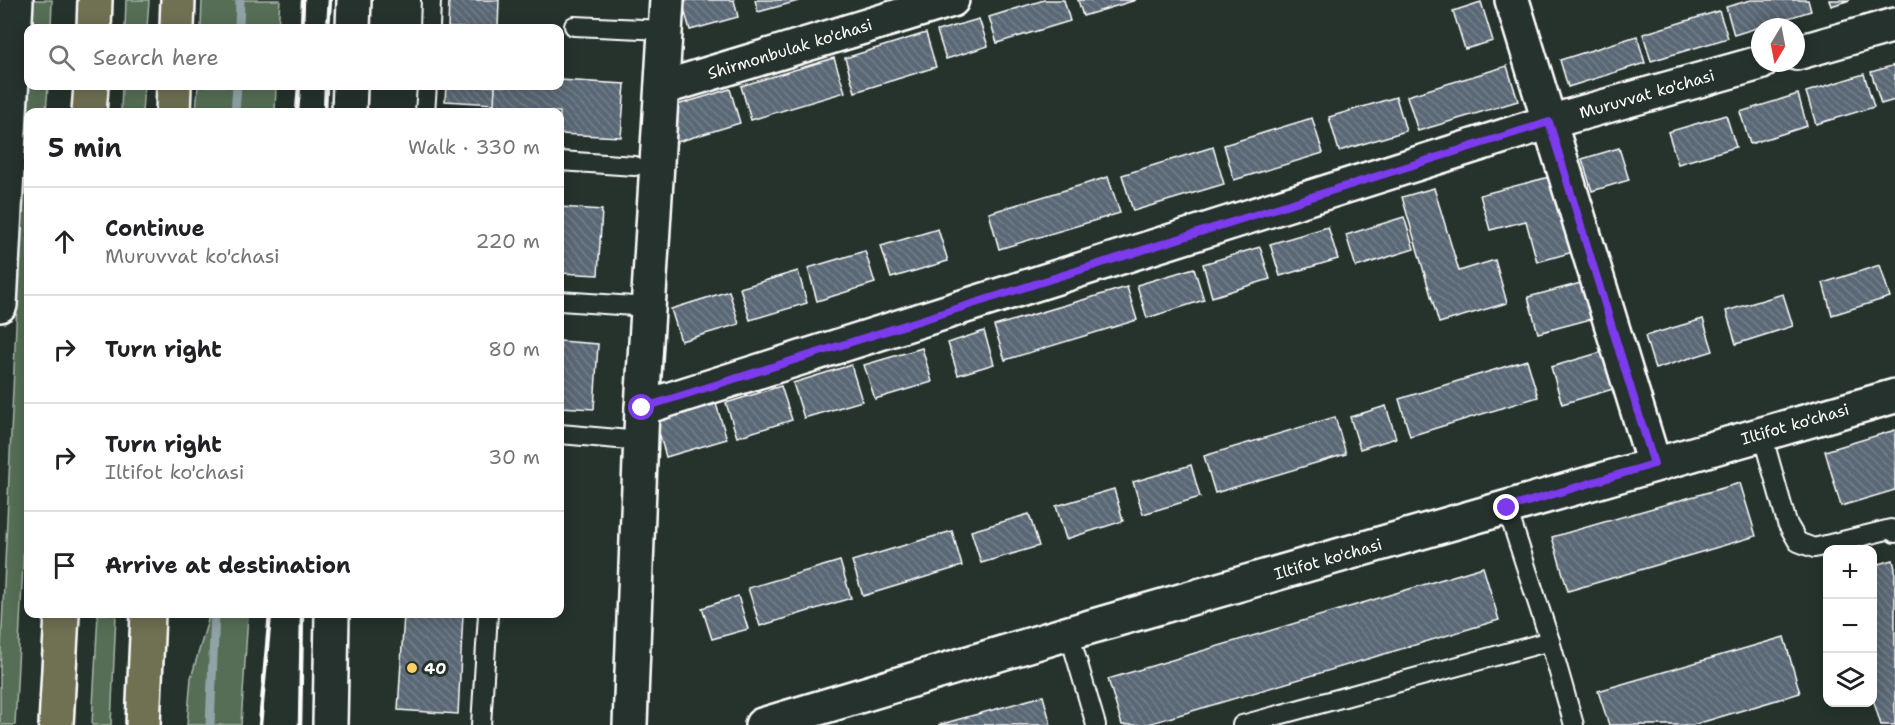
<!DOCTYPE html>
<html lang="en">
<head>
<meta charset="utf-8">
<style>
  :root { --surface:#fff; --page:#f6f6f6; --text:#202124; --muted:#757577; --line:#e0e0e0 }
  body { margin:0; font-family:"Shantell Sans",sans-serif; background:var(--page); color:var(--text) }
  .controls { position:absolute; right:18px; bottom:18px; display:grid; overflow:hidden; border-radius:12px; box-shadow:0 3px 15px #0003 }
  .controls button { width:54px; height:54px; display:grid; place-items:center; padding:0; border:0; border-bottom:2px solid var(--line); background:var(--surface); color:var(--text); font:30px sans-serif }
  .compass { position:absolute; left:1751px; top:18px; width:54px; height:54px; border-radius:50%; background:var(--surface); box-shadow:0 3px 15px #0003; rotate:190deg }
  .stop { position:absolute; width:18px; height:18px; margin:-14px; border:4px solid #7c3aed; border-radius:50%; background:#fff }
  .stop.end { background:#7c3aed; border-color:#fff; box-shadow:0 2px 6px #0008 }
  .list { margin:0; padding:0; list-style:none }
  h2 { display:flex; justify-content:space-between; align-items:center; height:78px; margin:0; padding:0 24px; font-size:26px }
  h2 small { font-size:20px; font-weight:400; color:var(--muted) }
  .list li { display:grid; grid-template-columns:39px 1fr auto; gap:18px; align-items:center; box-sizing:border-box; height:108px; padding:0 24px; border-top:2px solid var(--line) }
  .list b { display:block; font-size:22px; white-space:nowrap }
  .list p { margin:0; font-size:20px; white-space:nowrap; color:var(--muted) }
  .list em { font-size:20px; font-style:normal; color:var(--muted) }
  .icon { flex:none; width:33px; height:33px; fill:none; stroke:currentColor; stroke-width:2; stroke-linecap:round; stroke-linejoin:round }
  .map { position:relative; flex:none; width:1895px; height:725px; overflow:hidden }
  .search { position:absolute; background:var(--surface); box-shadow:0 3px 15px #0003; left:24px; top:24px; width:540px; height:66px; display:flex; align-items:center; gap:15px; box-sizing:border-box; padding:0 21px; border-radius:12px; color:var(--muted); font-size:22px }
  .panel { position:absolute; background:var(--surface); box-shadow:0 3px 15px #0003; left:24px; top:108px; width:540px; height:510px; border-radius:12px }
  .map>svg:first-child { display:block }
  .green { fill:#556e55; stroke:#aab6aa; stroke-width:1.5 }
  .lines { fill:none; stroke-linecap:round; stroke-linejoin:round }
  .stream { stroke:#90a3a7; stroke-width:9 }
  .building { fill:url(#building-back-hatch); stroke:#fff; stroke-width:1.5 }
  .service-casing { stroke:#fff; stroke-width:22 }
  .minor-casing { stroke:#fff; stroke-width:38 }
  .tertiary-casing { stroke:#fff; stroke-width:38 }
  .secondary-casing { stroke:#fff; stroke-width:38 }
  .trunk-casing { stroke:#fff; stroke-width:38 }
  .service { stroke:#26332d; stroke-width:18 }
  .minor { stroke:#26332d; stroke-width:33 }
  .tertiary { stroke:#26332d; stroke-width:33 }
  .secondary { stroke:#26332d; stroke-width:33 }
  .trunk { stroke:#706f52; stroke-width:33 }
  .rail { stroke:#fff; stroke-width:4.5 }
  .route { stroke:#7c3aed; stroke-width:8 }
  .poi-dot { fill:#ffd166; stroke:#26332d; stroke-width:2 }
  .labels { text-anchor:middle; dominant-baseline:central; stroke-width:6; stroke-linejoin:round; paint-order:stroke }
  .street-label { font-size:16px; fill:#fff; stroke:#26332d }
  .poi-label { font-size:16px; font-weight:bold; fill:#fff; stroke:#26332d; text-anchor:start }
</style>
</head>
<body>
<div class="map">
<svg width="1895" height="725" viewBox="0 0 1895 725">
  <defs>
    <pattern id="building-back-hatch" width="6" height="6" patternUnits="userSpaceOnUse" patternTransform="scale(1.5)"><rect width="6" height="6" fill="#5a6774"/><path d="M-1 5l2 2M0 0l6 6M5-1l2 2" fill="none" stroke="#737e89"/></pattern>
  </defs>
  <rect width="100%" height="100%" fill="#26332d"/>
  <filter id="ink" filterUnits="userSpaceOnUse"><feTurbulence type="fractalNoise" baseFrequency=".0167" numOctaves="2"/><feDisplacementMap in="SourceGraphic" scale="12" xChannelSelector="R" yChannelSelector="G"/><feConvolveMatrix kernelMatrix="1 2 1 2 8 2 1 2 1" color-interpolation-filters="sRGB"/></filter>
  <g filter="url(#ink)">
    <g class="green">
      <polygon points="32,0 52,0 51,28 30,28"/>
      <polygon points="126,0 149,0 147,28 125,28"/>
      <polygon points="202,0 280,0 278,28 201,28"/>
      <polygon points="28,67 28,86 48,86 46,112 28,112 28,462 15,725 0,725 0,671"/>
      <polygon points="122,86 144,86 142,112 121,112"/>
      <polygon points="198,86 276,86 275,112 196,112"/>
      <polygon points="98,614 116,614 111,725 92,725"/>
      <polygon points="208,614 248,614 241,725 187,725 191,678 208,620"/>
    </g>
    <g class="lines">
      <g class="stream">
        <polyline points="239,28 240,0"/>
        <polyline points="235,112 237,86"/>
        <polyline points="210,725 215,614"/>
      </g>
    </g>
    <g class="building">
      <polygon points="449,0 499,0 498,28 448,28"/>
      <polygon points="689,0 734,0 738,17 690,30 682,2"/>
      <polygon points="755,0 802,0 758,12"/>
      <polygon points="1044,0 1064,0 1070,21 997,43 989,17"/>
      <polygon points="1078,0 1136,0 1083,16"/>
      <polygon points="1751,0 1808,0 1811,11 1734,35 1726,7"/>
      <polygon points="1829,0 1850,0 1831,6"/>
      <polygon points="1481,2 1493,41 1465,49 1453,11"/>
      <polygon points="1719,11 1728,38 1651,61 1643,34"/>
      <polygon points="979,19 988,46 946,59 937,31"/>
      <polygon points="926,33 936,67 855,92 845,58"/>
      <polygon points="1637,36 1645,63 1568,87 1560,60"/>
      <polygon points="834,58 845,92 751,120 741,86"/>
      <polygon points="1895,65 1895,100 1881,104 1871,72"/>
      <polygon points="1507,66 1518,101 1418,131 1407,96"/>
      <polygon points="1864,74 1874,107 1816,124 1806,92"/>
      <polygon points="560,80 625,84 621,137 560,134 560,112 493,112 495,86 560,86"/>
      <polygon points="446,86 495,86 494,104 445,101"/>
      <polygon points="730,89 740,123 674,143 664,109"/>
      <polygon points="1798,94 1807,126 1750,144 1740,112"/>
      <polygon points="1396,97 1406,131 1339,151 1329,117"/>
      <polygon points="1726,115 1736,147 1678,164 1668,132"/>
      <polygon points="1312,118 1323,153 1234,180 1224,145"/>
      <polygon points="1213,147 1224,184 1133,211 1122,175"/>
      <polygon points="1619,148 1629,180 1592,191 1582,159"/>
      <polygon points="1553,176 1573,252 1537,262 1526,221 1490,230 1480,195"/>
      <polygon points="1108,177 1120,213 999,249 989,213"/>
      <polygon points="1434,188 1459,271 1495,260 1507,303 1439,323 1402,197"/>
      <polygon points="560,207 602,210 598,275 560,273"/>
      <polygon points="1404,217 1414,249 1356,267 1346,235"/>
      <polygon points="1328,227 1338,259 1280,276 1270,244"/>
      <polygon points="938,229 948,261 891,278 881,246"/>
      <polygon points="1260,247 1270,279 1212,297 1203,264"/>
      <polygon points="865,251 875,283 817,301 808,268"/>
      <polygon points="1880,265 1890,297 1832,315 1823,283"/>
      <polygon points="1194,268 1204,300 1147,318 1137,285"/>
      <polygon points="798,271 807,303 750,320 740,288"/>
      <polygon points="1581,283 1591,319 1538,333 1528,297"/>
      <polygon points="1127,287 1137,320 1005,360 994,326"/>
      <polygon points="729,291 739,324 681,341 671,309"/>
      <polygon points="1783,294 1793,326 1736,344 1726,311"/>
      <polygon points="1703,319 1713,351 1655,369 1645,336"/>
      <polygon points="984,331 994,364 958,375 948,343"/>
      <polygon points="560,341 598,344 594,409 560,407"/>
      <polygon points="922,348 932,382 875,399 864,365"/>
      <polygon points="1602,352 1613,389 1562,404 1551,367"/>
      <polygon points="1527,360 1538,397 1410,436 1399,399"/>
      <polygon points="851,365 862,401 804,418 793,383"/>
      <polygon points="781,386 792,420 737,437 726,403"/>
      <polygon points="716,404 727,439 666,457 656,422"/>
      <polygon points="1386,406 1396,438 1360,449 1350,417"/>
      <polygon points="1335,417 1346,454 1215,493 1204,456"/>
      <polygon points="1895,430 1895,490 1841,506 1825,451"/>
      <polygon points="1191,465 1200,497 1143,514 1133,482"/>
      <polygon points="1740,483 1756,536 1568,591 1552,537"/>
      <polygon points="1114,489 1123,521 1066,539 1056,506"/>
      <polygon points="1029,514 1039,546 981,563 971,531"/>
      <polygon points="952,531 962,566 863,596 852,561"/>
      <polygon points="1893,560 1895,569 1895,725 1881,725 1872,696 1872,566"/>
      <polygon points="840,561 851,598 760,626 748,588"/>
      <polygon points="1483,567 1499,620 1145,725 1122,725 1108,679"/>
      <polygon points="738,596 748,629 712,639 702,608"/>
      <polygon points="404,614 463,614 458,714 398,710"/>
      <polygon points="1784,637 1800,693 1693,725 1609,725 1598,691"/>
      <polygon points="1043,696 1051,725 938,725"/>
    </g>
    <g class="lines">
      <g class="service-casing">
        <g id="service">
          <polyline points="574,26 665,30"/>
          <polyline points="430,28 431,0"/>
          <polyline points="425,112 427,86"/>
          <polyline points="560,161 635,166"/>
          <polyline points="560,301 648,307"/>
          <polyline points="560,434 641,441"/>
          <polyline points="1762,434 1787,523 1798,542 1814,548 1891,529 1895,533"/>
          <polyline points="1507,508 1550,641 1574,725"/>
          <polyline points="1069,633 1096,725"/>
          <polyline points="481,725 488,614"/>
          <polyline points="1242,725 1550,641"/>
        </g>
      </g>
      <g class="minor-casing">
        <g id="minor">
          <polyline points="1512,0 1654,464"/>
          <polyline points="1796,53 1895,25"/>
          <polyline points="662,88 952,0"/>
          <polyline points="642,408 1549,122 1760,63"/>
          <polyline points="630,725 642,408 667,0"/>
        </g>
      </g>
      <g class="tertiary-casing">
        <g id="tertiary">
          <polyline points="353,28 354,0"/>
          <polyline points="349,112 350,86"/>
          <polyline points="330,725 332,614"/>
          <polyline points="762,725 1069,633 1895,396"/>
        </g>
      </g>
      <g class="secondary-casing">
        <polyline id="secondary" points="0,305 16,0"/>
      </g>
      <g class="trunk-casing">
        <g id="trunk">
          <polyline points="94,28 95,0"/>
          <polyline points="177,28 178,0"/>
          <polyline points="89,112 91,86"/>
          <polyline points="173,112 174,86"/>
          <polyline points="56,725 62,614"/>
          <polyline points="143,725 148,614"/>
        </g>
      </g>
      <use href="#service" class="service"/>
      <use href="#minor" class="minor"/>
      <use href="#tertiary" class="tertiary"/>
      <use href="#secondary" class="secondary"/>
      <use href="#trunk" class="trunk"/>
      <g class="rail">
        <polyline points="302,28 303,0"/>
        <polyline points="328,28 330,0"/>
        <polyline points="297,112 299,86"/>
        <polyline points="325,112 326,86"/>
        <polyline points="260,725 270,614"/>
        <polyline points="300,725 302,614"/>
      </g>
    </g>
  </g>
  <g class="lines" filter="url(#ink)">
    <polyline class="route" points="642,408 1549,122 1654,464 1507,508"/>
  </g>
  <circle class="poi-dot" cx="412" cy="668" r="6"/>
  <g class="labels">
    <g class="street-label">
      <text transform="translate(790 49) rotate(-17)">Shirmonbulak ko'chasi</text>
      <text transform="translate(1647 94) rotate(-16)">Muruvvat ko'chasi</text>
      <text transform="translate(1795 424) rotate(-16)">Iltifot ko'chasi</text>
      <text transform="translate(1328 559) rotate(-16)">Iltifot ko'chasi</text>
    </g>
    <g class="poi-label">
      <text x="424" y="668">40</text>
    </g>
  </g>
</svg>
<div class="controls">
<button>+</button>
<button>−</button>
<button><svg class="icon" aria-label="layers" viewBox="0 0 24 24"><path d="M12 4l9 5-9 5-9-5zM3 14l9 5 9-5"/></svg></button>
</div>
<svg class="compass" viewBox="-18 -18 36 36"><path d="M0-13l5 13h-10z" fill="#e53935"/><path d="M0 13l5-13h-10z" fill="#757577"/></svg>
<div class="stop" style="left:642px;top:408px"></div>
<div class="stop end" style="left:1507px;top:508px"></div>
<div class="search"><svg class="icon" aria-label="search" viewBox="0 0 24 24"><circle cx="10" cy="10" r="6"/><path d="M15 15l6 6"/></svg>Search here</div>
<section class="panel">
<h2>5 min<small>Walk · 330 m</small></h2>
<ul class="list">
<li><svg class="icon" aria-label="ahead" viewBox="0 0 24 24"><path d="M12 20V5M6 11l6-6 6 6"/></svg><div><b>Continue</b><p>Muruvvat ko'chasi</p></div><em>220 m</em></li>
<li><svg class="icon" aria-label="right" viewBox="0 0 24 24"><path d="M7 20v-9h11M14 6l5 5-5 5"/></svg><div><b>Turn right</b></div><em>80 m</em></li>
<li><svg class="icon" aria-label="right" viewBox="0 0 24 24"><path d="M7 20v-9h11M14 6l5 5-5 5"/></svg><div><b>Turn right</b><p>Iltifot ko'chasi</p></div><em>30 m</em></li>
<li><svg class="icon" aria-label="arrive" viewBox="0 0 24 24"><path d="M6 21V4h12l-3 4 3 4H6"/></svg><div><b>Arrive at destination</b></div></li>
</ul>
</section>
</div>
</body>
</html>
